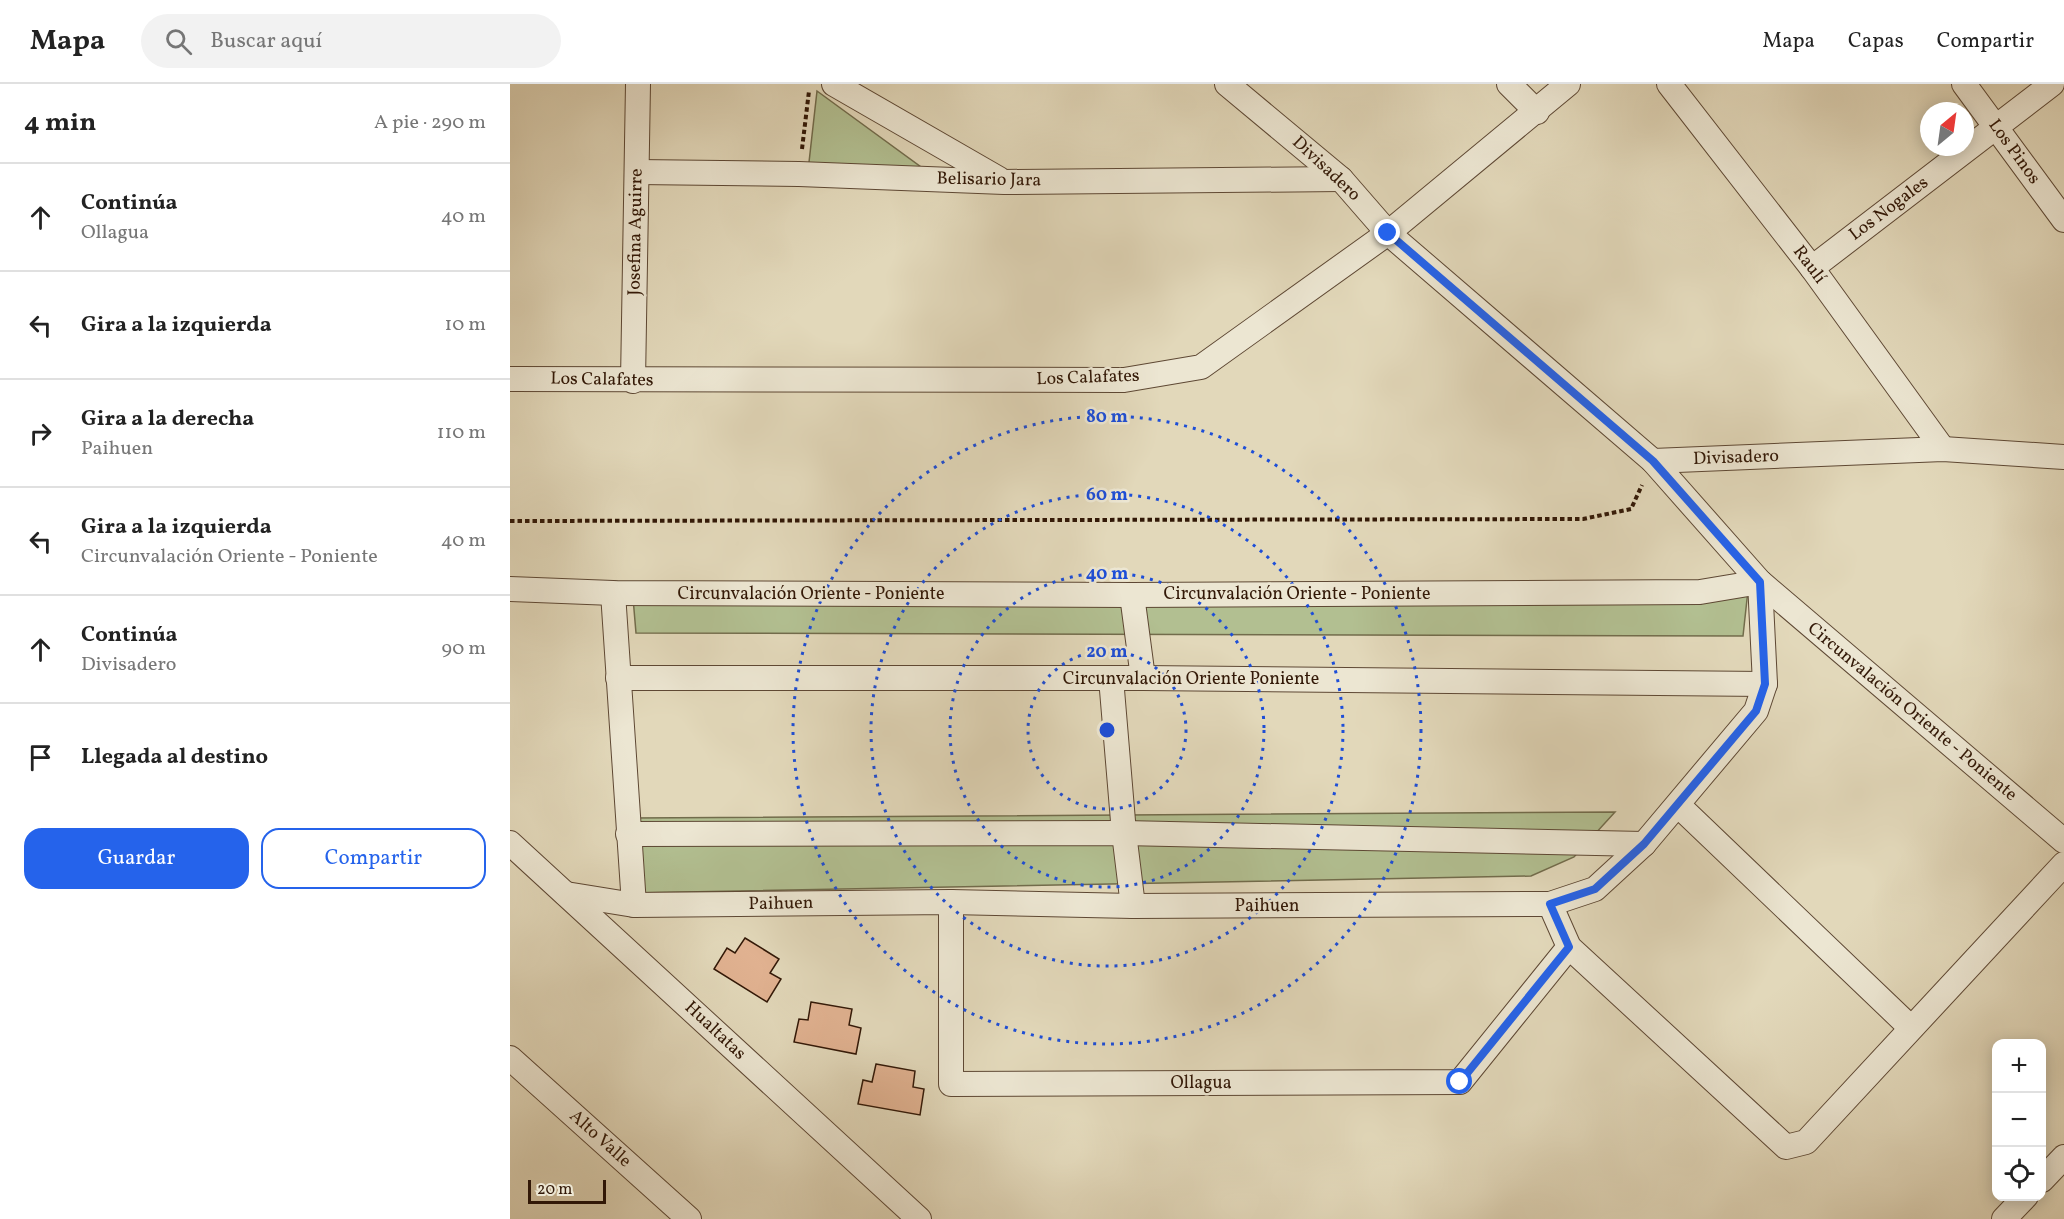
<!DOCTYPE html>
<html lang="es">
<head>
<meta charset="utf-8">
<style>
  :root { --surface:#fff; --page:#f2f2f2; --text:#222; --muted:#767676; --line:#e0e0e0; --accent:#2563eb }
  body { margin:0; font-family:Vollkorn,serif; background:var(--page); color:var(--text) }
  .controls { position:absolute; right:18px; bottom:18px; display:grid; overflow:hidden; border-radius:12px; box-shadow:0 3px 15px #0003 }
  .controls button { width:54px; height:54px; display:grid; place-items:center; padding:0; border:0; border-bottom:2px solid var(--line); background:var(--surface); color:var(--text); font:30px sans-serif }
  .compass { position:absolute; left:1410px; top:18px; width:54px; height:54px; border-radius:50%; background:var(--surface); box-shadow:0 3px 15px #0003; rotate:29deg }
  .scale { position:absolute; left:18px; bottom:15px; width:78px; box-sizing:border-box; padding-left:6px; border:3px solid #321807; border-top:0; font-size:16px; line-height:21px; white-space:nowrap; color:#321807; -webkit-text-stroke:4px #ece6d2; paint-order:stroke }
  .stop { position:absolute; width:18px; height:18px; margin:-14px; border:4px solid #2563eb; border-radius:50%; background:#fff }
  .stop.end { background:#2563eb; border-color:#fff; box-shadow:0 2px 6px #0008 }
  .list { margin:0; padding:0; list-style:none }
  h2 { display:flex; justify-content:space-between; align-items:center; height:78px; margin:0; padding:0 24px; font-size:26px }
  h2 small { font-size:20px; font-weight:400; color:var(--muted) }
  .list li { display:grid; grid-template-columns:39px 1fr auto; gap:18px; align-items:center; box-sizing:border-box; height:108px; padding:0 24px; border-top:2px solid var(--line) }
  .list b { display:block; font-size:22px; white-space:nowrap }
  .list p { margin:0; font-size:20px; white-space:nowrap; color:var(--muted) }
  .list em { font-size:20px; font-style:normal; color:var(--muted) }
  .actions { display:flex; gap:12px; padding:18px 24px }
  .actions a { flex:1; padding:14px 0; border:2px solid var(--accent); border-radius:18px; text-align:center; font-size:21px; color:var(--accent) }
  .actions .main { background:var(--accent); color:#fff }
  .icon { flex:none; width:33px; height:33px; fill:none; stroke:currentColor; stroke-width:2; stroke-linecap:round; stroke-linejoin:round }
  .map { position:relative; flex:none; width:1554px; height:1135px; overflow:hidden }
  header { display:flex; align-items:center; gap:36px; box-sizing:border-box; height:84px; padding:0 30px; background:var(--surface); border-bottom:2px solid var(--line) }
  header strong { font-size:28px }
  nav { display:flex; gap:33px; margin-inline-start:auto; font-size:21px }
  .search { width:420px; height:54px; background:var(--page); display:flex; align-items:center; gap:15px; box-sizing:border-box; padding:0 21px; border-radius:33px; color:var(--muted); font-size:22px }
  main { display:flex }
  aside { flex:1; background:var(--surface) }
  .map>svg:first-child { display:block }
  .green { fill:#b2bf91; stroke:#726c4c; stroke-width:1.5 }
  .building { fill:#e1b291; stroke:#321807; stroke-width:1.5 }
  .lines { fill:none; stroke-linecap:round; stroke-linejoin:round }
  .street-casing { stroke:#5e4834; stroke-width:26 }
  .path { stroke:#321807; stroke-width:4; stroke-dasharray:4.5 3; stroke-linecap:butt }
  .street { stroke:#ece6d2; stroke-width:24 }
  .route { stroke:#2563eb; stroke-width:8 }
  .ring { fill:none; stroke:#1d4ed8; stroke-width:3; stroke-dasharray:3 6 }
  .labels { text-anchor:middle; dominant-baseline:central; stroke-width:5; stroke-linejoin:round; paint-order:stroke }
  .street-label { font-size:18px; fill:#321807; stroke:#ece6d2 }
  .centre { fill:#1d4ed8; stroke:#ece6d2; stroke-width:3 }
  .ring-label { font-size:18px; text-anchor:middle; font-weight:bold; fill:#1d4ed8; stroke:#ece6d2; stroke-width:5; stroke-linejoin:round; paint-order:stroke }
</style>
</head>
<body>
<header>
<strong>Mapa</strong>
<div class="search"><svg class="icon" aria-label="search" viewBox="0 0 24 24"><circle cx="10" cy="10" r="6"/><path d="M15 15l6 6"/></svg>Buscar aquí</div>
<nav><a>Mapa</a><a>Capas</a><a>Compartir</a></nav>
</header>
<main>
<aside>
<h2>4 min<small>A pie · 290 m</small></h2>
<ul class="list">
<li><svg class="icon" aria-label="ahead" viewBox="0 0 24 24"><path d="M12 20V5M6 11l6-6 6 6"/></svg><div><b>Continúa</b><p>Ollagua</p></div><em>40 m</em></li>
<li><svg class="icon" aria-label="left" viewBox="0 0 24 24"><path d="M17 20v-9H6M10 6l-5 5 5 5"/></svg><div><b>Gira a la izquierda</b></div><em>10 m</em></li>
<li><svg class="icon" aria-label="right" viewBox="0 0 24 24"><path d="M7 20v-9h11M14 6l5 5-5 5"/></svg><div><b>Gira a la derecha</b><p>Paihuen</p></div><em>110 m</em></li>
<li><svg class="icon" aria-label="left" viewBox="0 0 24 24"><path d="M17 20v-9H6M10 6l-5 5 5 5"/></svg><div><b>Gira a la izquierda</b><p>Circunvalación Oriente - Poniente</p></div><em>40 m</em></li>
<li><svg class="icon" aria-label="ahead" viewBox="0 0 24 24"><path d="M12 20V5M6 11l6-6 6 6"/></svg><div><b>Continúa</b><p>Divisadero</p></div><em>90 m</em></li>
<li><svg class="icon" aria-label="arrive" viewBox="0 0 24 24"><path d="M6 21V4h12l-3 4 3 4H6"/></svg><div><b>Llegada al destino</b></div></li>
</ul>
<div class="actions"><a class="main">Guardar</a><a>Compartir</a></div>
</aside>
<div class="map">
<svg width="1554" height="1135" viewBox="0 0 1554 1135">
  <rect width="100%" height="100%" fill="#e2d8ba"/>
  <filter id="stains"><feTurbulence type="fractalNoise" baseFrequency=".00333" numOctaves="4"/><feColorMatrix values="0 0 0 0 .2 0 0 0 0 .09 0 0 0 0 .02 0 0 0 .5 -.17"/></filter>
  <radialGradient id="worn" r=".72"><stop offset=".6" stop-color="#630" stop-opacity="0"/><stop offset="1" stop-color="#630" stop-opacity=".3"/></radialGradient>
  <g class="green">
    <polygon points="307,7 437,102 297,96"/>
    <polygon points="122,502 1238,506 1233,552 126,549"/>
    <polygon points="1105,728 1064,773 1021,792 121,809 121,734"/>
  </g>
  <g class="building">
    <polygon points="235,854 269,875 260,889 271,895 257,918 204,885 217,864 225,869"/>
    <polygon points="301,918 342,925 339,941 351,944 346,970 284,958 289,935 298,936"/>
    <polygon points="366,980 405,987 403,1003 414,1005 410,1031 348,1020 353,996 362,998"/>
  </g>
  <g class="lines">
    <g class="street-casing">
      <g id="street">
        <polyline points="324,0 489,95"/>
        <polyline points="717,0 831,95 878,149 1143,377 1250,498 1554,757"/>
        <polyline points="999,0 1027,28"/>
        <polyline points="1159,0 1302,184 1433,365"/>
        <polyline points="1454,0 1554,136"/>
        <polyline points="127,88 289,90 494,98 831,95"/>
        <polyline points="1302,184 1542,0"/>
        <polyline points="0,295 614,296 691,283 878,149 1058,0"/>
        <polyline points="123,297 128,0"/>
        <polyline points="1143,377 1433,365 1554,373"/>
        <polyline points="0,505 103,509 622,511 1190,508 1250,498 1255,600 1246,627 1134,760 1085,805 1040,820 623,822 441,818 124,821 56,810"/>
        <polyline points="103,509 124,821"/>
        <polyline points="622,511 633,594"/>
        <polyline points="108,594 633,594 1255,600"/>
        <polyline points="601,594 614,749 623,822"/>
        <polyline points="1168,721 1400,943"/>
        <polyline points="118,750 614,749 1134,760"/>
        <polyline points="0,759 409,1135"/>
        <polyline points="441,818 441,1000 950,998 1059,863"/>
        <polyline points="1040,820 1059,863 1276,1063 1296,1058 1554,780"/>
        <polyline points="0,974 179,1135"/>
        <polyline points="1532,1096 1554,1073"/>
        <polyline points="1494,1135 1516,1112"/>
      </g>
    </g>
    <g class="path">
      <polyline points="292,65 299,7"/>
      <polyline points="0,437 1073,435 1121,425 1132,401"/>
    </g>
    <use href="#street" class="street"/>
  </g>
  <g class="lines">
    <polyline class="route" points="878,149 1143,377 1250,498 1255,600 1246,627 1134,760 1085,805 1040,820 1059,863 950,998"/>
  </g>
  <g class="ring">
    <circle cx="597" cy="646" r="79"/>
    <circle cx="597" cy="646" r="157"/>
    <circle cx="597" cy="646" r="236"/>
    <circle cx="597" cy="646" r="314"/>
  </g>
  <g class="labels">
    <g class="street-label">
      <text transform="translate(1504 68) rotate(54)">Los Pinos</text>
      <text transform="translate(816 85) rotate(43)">Divisadero</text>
      <text transform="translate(479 96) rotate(1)">Belisario Jara</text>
      <text transform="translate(1379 125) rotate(-37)">Los Nogales</text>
      <text transform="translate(126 148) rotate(-89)">Josefina Aguirre</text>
      <text transform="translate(1299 181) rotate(53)">Raulí</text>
      <text transform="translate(578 294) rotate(-2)">Los Calafates</text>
      <text transform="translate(92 296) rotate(1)">Los Calafates</text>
      <text transform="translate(1226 374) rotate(-2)">Divisadero</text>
      <text x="301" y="510">Circunvalación Oriente - Poniente</text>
      <text x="787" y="510">Circunvalación Oriente - Poniente</text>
      <text x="681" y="595">Circunvalación Oriente Poniente</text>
      <text transform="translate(1402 628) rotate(40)">Circunvalación Oriente - Poniente</text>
      <text transform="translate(271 820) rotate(-1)">Paihuen</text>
      <text x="757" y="822">Paihuen</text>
      <text transform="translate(205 947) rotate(43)">Hualtatas</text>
      <text x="691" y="999">Ollagua</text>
      <text transform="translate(90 1055) rotate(42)">Alto Valle</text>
    </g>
  </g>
  <circle cx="597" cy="646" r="9" class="centre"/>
  <g class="ring-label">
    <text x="597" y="338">80 m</text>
    <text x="597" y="416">60 m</text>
    <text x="597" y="495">40 m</text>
    <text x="597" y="573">20 m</text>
  </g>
  <rect width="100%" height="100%" filter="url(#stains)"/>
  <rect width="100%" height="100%" fill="url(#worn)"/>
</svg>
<div class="controls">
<button>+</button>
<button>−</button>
<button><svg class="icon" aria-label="locate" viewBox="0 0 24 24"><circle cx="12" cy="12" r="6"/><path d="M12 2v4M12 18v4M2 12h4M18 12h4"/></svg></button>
</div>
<svg class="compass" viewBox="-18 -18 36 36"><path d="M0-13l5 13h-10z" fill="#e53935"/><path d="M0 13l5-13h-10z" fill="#767676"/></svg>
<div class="scale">20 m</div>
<div class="stop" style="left:950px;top:998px"></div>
<div class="stop end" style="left:878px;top:149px"></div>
</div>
</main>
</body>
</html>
